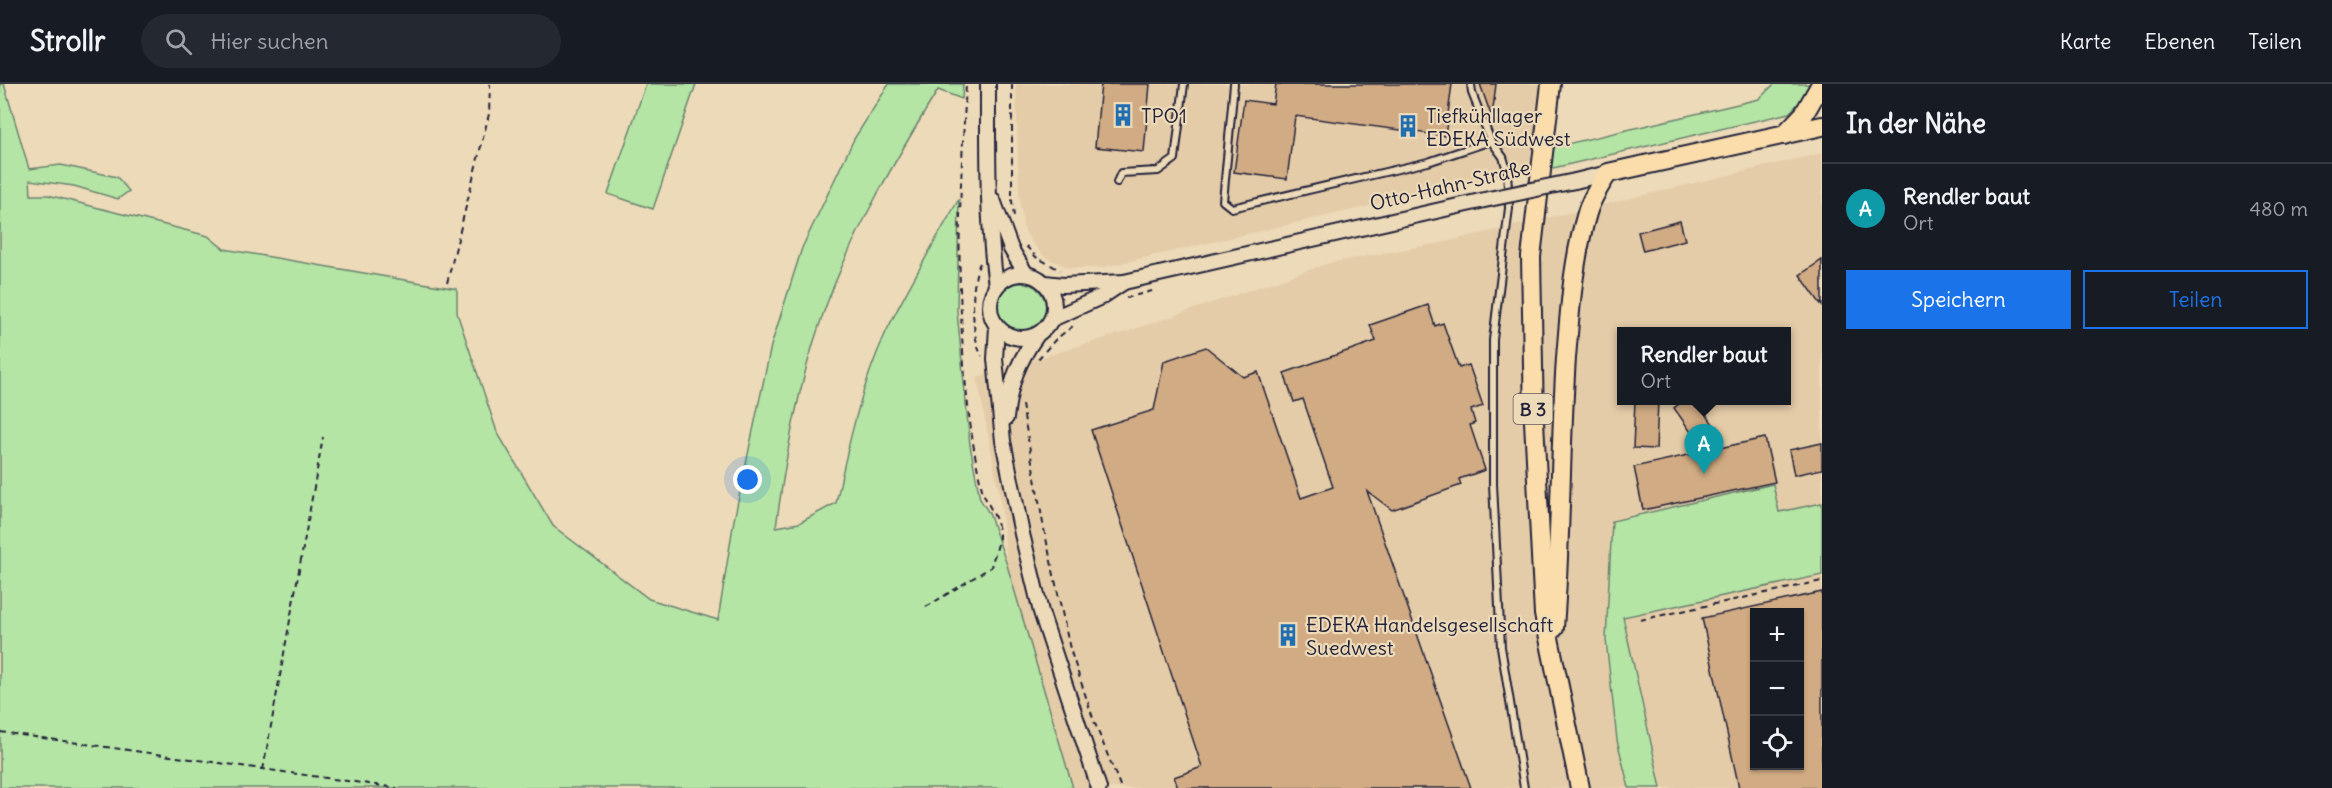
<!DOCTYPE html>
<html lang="de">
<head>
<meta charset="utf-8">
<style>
  :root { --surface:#171b24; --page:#242831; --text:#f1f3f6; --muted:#9ea1a6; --line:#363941; --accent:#1a73e8 }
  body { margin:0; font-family:Delius,sans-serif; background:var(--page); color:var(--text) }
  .controls { position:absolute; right:18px; bottom:18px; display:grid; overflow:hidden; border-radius:0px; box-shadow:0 2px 4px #0004 }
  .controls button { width:54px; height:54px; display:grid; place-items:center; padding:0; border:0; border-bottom:2px solid var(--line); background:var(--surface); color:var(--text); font:30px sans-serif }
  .you { position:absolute; left:748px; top:396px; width:21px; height:21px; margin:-15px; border:4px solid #fff; border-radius:50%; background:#1a73e8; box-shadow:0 0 0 9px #1a73e833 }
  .badge { display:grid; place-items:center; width:39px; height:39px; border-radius:50%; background:var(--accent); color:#fff; font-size:20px; font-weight:700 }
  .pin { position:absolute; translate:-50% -50px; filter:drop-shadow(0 2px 3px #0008) }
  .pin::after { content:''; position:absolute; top:32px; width:21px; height:18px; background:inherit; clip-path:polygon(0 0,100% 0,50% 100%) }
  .popup { position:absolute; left:1617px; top:243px; width:174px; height:78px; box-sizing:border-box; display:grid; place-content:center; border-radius:0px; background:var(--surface); filter:drop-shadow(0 2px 4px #0005); font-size:20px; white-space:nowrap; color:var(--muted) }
  .popup b { font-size:22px; color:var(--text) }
  .popup::after { content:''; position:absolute; left:50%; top:100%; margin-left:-12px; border:12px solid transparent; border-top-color:var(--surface) }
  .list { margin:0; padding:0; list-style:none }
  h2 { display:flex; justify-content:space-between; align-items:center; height:78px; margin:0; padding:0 24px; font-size:26px }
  h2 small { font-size:20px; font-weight:400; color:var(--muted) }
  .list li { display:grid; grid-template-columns:39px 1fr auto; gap:18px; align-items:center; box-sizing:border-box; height:90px; padding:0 24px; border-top:2px solid var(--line) }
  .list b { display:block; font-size:22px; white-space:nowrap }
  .list p { margin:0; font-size:20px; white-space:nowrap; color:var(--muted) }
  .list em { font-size:20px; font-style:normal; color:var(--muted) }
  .actions { display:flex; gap:12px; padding:18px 24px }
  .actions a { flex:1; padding:14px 0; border:2px solid var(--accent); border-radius:0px; text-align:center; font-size:21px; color:var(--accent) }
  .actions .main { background:var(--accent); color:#fff }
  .icon { flex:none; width:33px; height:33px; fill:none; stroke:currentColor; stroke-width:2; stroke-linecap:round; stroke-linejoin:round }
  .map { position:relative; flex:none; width:1822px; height:704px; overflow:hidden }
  header { display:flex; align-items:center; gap:36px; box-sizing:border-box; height:84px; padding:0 30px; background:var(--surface); border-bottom:2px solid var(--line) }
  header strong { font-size:28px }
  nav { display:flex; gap:33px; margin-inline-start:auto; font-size:21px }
  .search { width:420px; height:54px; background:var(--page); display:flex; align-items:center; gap:15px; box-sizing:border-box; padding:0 21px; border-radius:33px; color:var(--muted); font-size:22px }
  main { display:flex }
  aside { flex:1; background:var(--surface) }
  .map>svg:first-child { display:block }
  .built { fill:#e5cca8; fill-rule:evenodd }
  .green { fill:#b4e5a4; stroke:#6b8470; stroke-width:1.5 }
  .building { fill:#d1ab83; stroke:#22223b; stroke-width:1.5; fill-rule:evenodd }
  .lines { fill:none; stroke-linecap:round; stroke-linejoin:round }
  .service-casing { stroke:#22223b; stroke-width:10 }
  .tertiary-casing { stroke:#22223b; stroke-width:18 }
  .primary-casing { stroke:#22223b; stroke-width:22 }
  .path { stroke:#22223b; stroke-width:2; stroke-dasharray:6 4.5; stroke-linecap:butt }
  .service { stroke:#eddab8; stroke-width:6 }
  .tertiary { stroke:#eddab8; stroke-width:14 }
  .primary { stroke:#faddab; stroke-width:18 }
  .tertiary-bridge-casing { stroke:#22223b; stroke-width:18; stroke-linecap:butt }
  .tertiary-bridge { stroke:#eddab8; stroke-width:14 }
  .labels { text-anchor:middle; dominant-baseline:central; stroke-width:4.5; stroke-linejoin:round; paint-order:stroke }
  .shield { fill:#eddab8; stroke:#5f5960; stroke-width:1.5 }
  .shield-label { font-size:18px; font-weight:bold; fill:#22223b }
  .poi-label { font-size:20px; fill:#22223b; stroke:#eddab8; text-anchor:start }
  .street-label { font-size:20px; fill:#22223b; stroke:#eddab8 }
</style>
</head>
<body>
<header>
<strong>Strollr</strong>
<div class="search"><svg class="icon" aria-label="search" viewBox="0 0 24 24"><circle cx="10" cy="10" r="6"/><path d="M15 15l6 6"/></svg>Hier suchen</div>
<nav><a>Karte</a><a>Ebenen</a><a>Teilen</a></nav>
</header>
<main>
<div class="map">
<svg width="1822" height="704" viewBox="0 0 1822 704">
  <rect width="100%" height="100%" fill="#eddab8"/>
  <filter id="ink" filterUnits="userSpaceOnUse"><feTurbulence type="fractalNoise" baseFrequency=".0167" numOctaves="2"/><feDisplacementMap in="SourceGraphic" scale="12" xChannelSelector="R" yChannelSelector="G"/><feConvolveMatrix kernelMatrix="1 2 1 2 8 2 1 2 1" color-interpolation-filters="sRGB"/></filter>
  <g filter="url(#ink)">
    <g class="built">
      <polygon points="1016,0 1541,0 1530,85 1100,184 1069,184 1045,173 1030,156 1023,143 1019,109"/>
      <path d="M1822,69V704H1073L1007,481L1001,419L977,293L1126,248L1329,179L1445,158ZM1622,248H1786V316H1622ZM1754,528H1800V682H1754Z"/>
    </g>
    <g class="green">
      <path d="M0,0H4L29,85L61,81L117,93L129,107L118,115L74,102L30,96L31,111H48L208,152L224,165L457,205V229L497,348L553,442L649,515L718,536L734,436L771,262L802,164L854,55L889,0H963L962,15L938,6C894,78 850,153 822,233C798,301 786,371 776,443L799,439L836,419C848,362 861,302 886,248C908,203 934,159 959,115L957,227L970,361L980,415L989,429L1007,481L1073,704H0Z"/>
      <polygon points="646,0 696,0 653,125 608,110"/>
      <polygon points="1774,0 1810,0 1802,16 1789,29 1549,85 1554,63 1759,15"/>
      <circle cx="1021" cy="224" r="25"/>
      <polygon points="1773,400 1779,428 1822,419 1822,491 1623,533 1661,704 1629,704 1617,656 1606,556 1612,437"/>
    </g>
    <g class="building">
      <polygon points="1101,0 1150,0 1144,68 1095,63"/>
      <polygon points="1276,0 1452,0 1445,52 1295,32 1287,95 1234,88 1244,16 1273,20"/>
      <polygon points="1480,0 1496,0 1492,34"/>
      <polygon points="1680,137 1685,156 1643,167 1638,148"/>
      <polygon points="1822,176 1822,222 1800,191"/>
      <polygon points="1428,221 1435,242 1443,239 1459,284 1469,281 1483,322 1471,326 1475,339 1470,341 1485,386 1459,395 1461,401 1392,426 1367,407 1471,704 1178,704 1174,693 1202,683 1091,346 1154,326 1164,277 1206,263 1243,293 1258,288 1301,414 1333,403 1303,315 1294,318 1284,289 1376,257 1370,241"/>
      <polygon points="1635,316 1658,316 1656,365 1633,364"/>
      <polygon points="1684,316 1696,316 1718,347 1700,361 1674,324"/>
      <polygon points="1765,354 1775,398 1643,426 1634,383"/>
      <polygon points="1822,359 1822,385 1794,391 1789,366"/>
      <path d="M1822,508V704H1739L1702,534ZM1755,528H1800V681H1755Z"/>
    </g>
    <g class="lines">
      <g class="service-casing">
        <g id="service">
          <polyline points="1234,0 1223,117 1232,124 1428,78 1491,57"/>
          <polyline points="1471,0 1472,9 1491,57 1503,73 1507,86 1509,124 1493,256 1493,400 1501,563 1524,704"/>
          <polyline points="1117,98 1121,89 1158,87 1175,75 1184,0"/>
        </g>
      </g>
      <g class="tertiary-casing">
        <g id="tertiary">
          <path d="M988,0C988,68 987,135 996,202"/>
          <polyline points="1575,97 1608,89"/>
          <polyline points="993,116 1011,165 1026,190"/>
          <circle cx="1022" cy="222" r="32"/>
          <polyline points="1045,199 1063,201 1124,198 1489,115"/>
          <polyline points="1052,235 1103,212 1124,198"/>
          <polyline points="997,243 995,275 1003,357 1022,450 1041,528 1099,704"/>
          <path d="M1006,334C1010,300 1017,279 1037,251"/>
        </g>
      </g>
      <g class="primary-casing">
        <g id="primary">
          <polyline points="1551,0 1531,173 1534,337 1544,530 1580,704"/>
          <polyline points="1784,51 1804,30 1821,0"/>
          <path d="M1554,544C1561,454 1560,364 1566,274C1570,226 1573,176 1587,129C1591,115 1600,101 1608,89L1822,42"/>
        </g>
      </g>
      <g class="path">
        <polyline points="1012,0 1012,117 1014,132"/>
        <polyline points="1026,162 1036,173 1060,186"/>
        <path d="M980,179C970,197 971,255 982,272"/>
        <polyline points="447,199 484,50 489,30 490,0"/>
        <polyline points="1126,214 1156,206"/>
        <polyline points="1038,275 1056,255 1073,242"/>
        <polyline points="1022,321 1044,445 1070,565 1094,637 1121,704"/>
        <path d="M926,523L991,483C993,473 999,462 999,452C1000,434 984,418 981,401C969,347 963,284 961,229C957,153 962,76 966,0"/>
        <polyline points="1640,536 1822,497"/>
        <polyline points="0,648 397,704"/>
        <polyline points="263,686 323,353"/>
      </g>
      <use href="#service" class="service"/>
      <use href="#tertiary" class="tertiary"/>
      <use href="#primary" class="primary"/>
      <g class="tertiary-bridge-casing">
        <polyline id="tertiary-bridge" points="1489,115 1575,97"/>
      </g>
      <use href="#tertiary-bridge" class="tertiary-bridge"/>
    </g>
  </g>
  <defs>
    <g id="building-bare" transform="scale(1.8)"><path d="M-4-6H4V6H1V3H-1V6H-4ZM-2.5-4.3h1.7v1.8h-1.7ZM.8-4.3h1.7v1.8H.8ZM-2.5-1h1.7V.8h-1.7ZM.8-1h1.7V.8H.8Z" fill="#1f6fb2" stroke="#eddab8" stroke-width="2.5" paint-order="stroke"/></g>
  </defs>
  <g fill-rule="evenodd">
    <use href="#building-bare" x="1123" y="31"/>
    <use href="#building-bare" x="1408" y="42"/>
    <use href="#building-bare" x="1288" y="551"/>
  </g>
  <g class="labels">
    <rect class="shield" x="1513.5" y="310" width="39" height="30" rx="4.5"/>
    <g class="shield-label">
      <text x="1533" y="325">B 3</text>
    </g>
    <g class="poi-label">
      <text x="1141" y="31">TPO1</text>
      <text x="1426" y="31">Tiefkühllager<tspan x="1426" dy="23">EDEKA Südwest</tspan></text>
      <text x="1306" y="540">EDEKA Handelsgesellschaft<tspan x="1306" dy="23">Suedwest</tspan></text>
    </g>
    <g class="street-label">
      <text transform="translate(1450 101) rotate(-13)">Otto-Hahn-Straße</text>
    </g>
  </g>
</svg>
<div class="controls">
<button>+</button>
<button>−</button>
<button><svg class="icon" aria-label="locate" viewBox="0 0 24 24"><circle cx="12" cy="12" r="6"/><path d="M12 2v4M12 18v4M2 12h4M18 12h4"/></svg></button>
</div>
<div class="you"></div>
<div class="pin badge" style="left:1704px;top:390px;background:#0f9aa8">A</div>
<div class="popup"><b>Rendler baut</b>Ort</div>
</div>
<aside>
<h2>In der Nähe<small></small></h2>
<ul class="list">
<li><span class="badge" style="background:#0f9aa8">A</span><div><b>Rendler baut</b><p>Ort</p></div><em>480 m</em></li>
</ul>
<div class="actions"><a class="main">Speichern</a><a>Teilen</a></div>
</aside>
</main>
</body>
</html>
